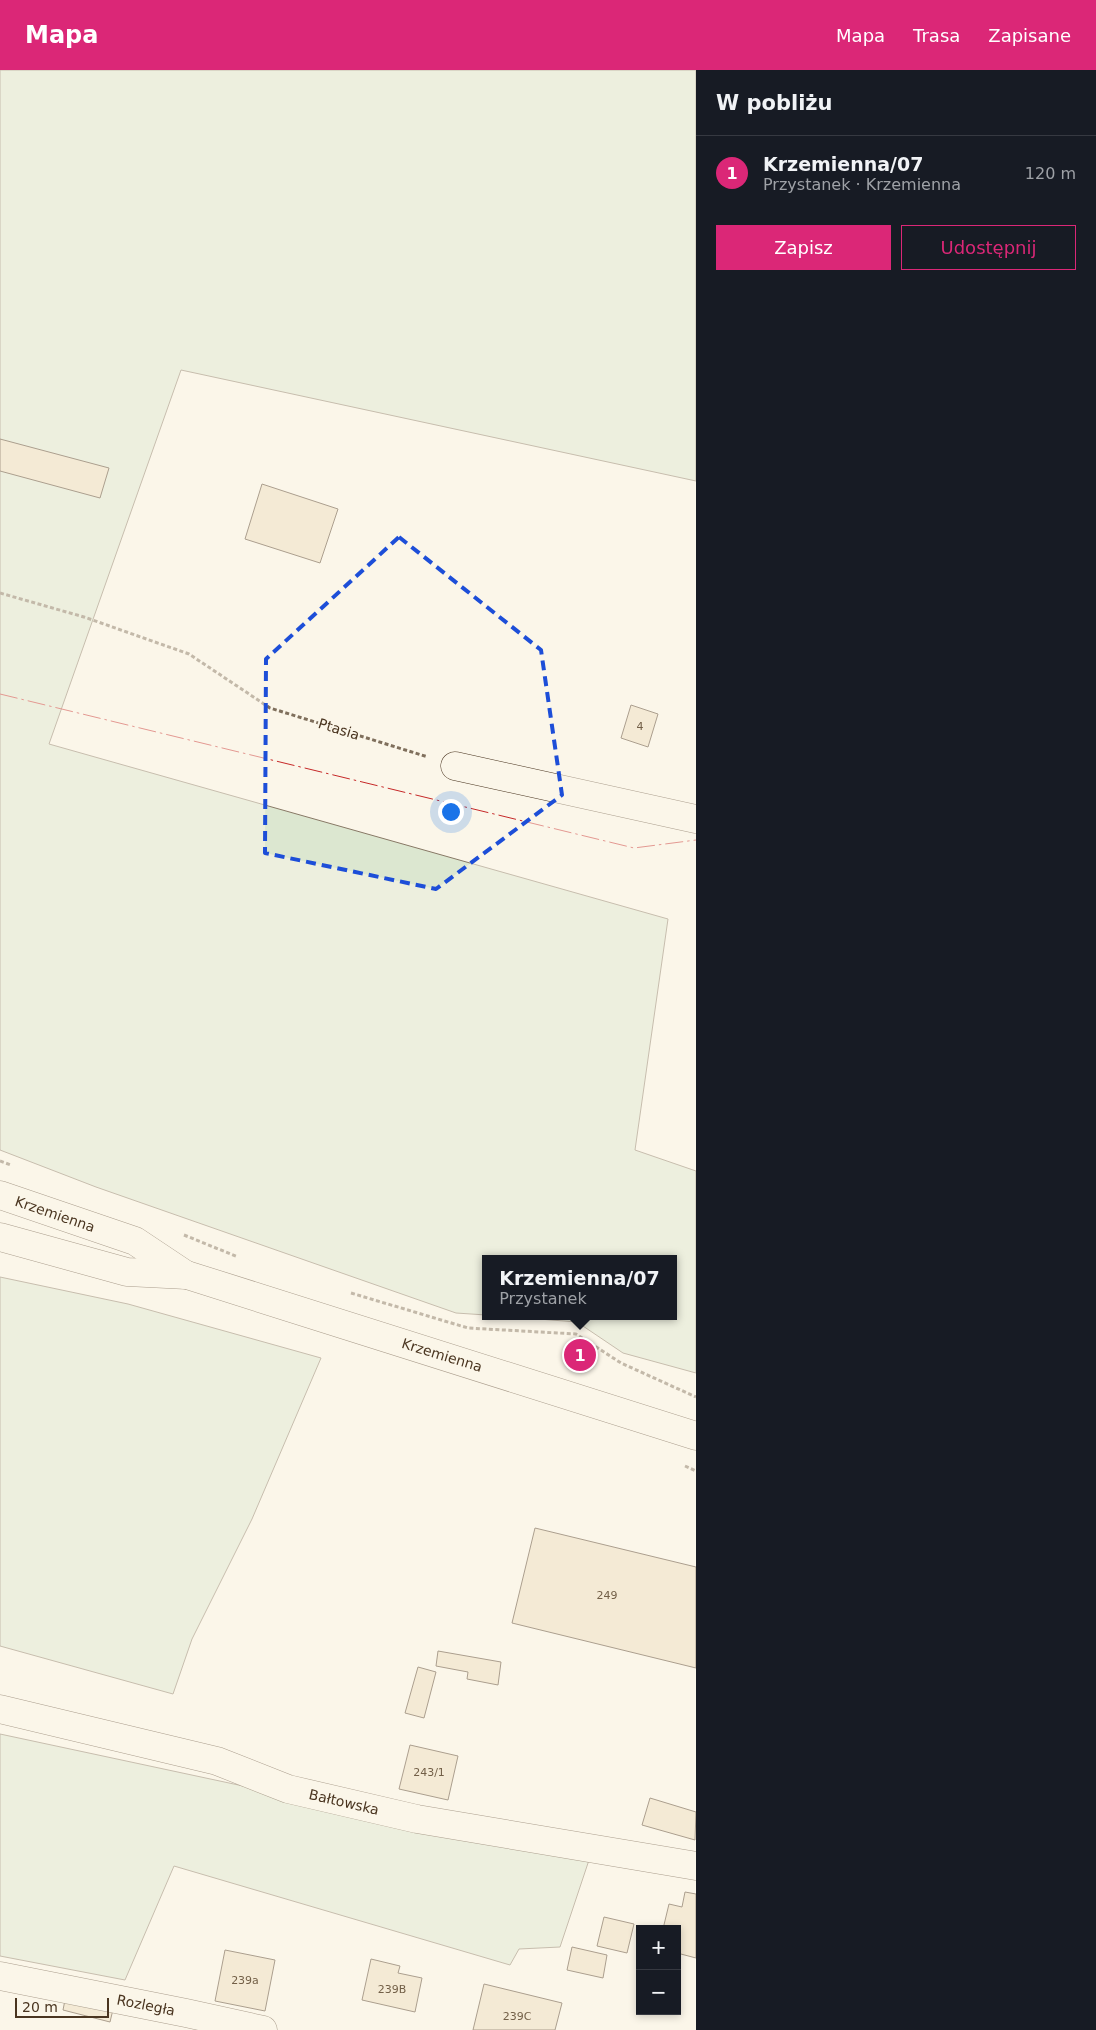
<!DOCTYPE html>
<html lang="pl">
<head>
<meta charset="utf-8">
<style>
  :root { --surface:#171b24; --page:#242831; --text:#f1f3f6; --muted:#9ea1a6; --line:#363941; --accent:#db2777 }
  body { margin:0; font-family:"DejaVu Sans",sans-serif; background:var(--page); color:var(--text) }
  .controls { position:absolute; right:15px; bottom:15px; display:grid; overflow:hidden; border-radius:0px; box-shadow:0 2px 8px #0003 }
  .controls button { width:45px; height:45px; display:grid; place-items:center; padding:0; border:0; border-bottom:1px solid var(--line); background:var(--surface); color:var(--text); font:25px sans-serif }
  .scale { position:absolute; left:15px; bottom:12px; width:94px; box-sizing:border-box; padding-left:5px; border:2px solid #4a3520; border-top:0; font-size:14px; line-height:18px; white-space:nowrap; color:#4a3520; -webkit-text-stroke:4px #fbf6e9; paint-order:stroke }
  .you { position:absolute; left:450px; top:741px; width:18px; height:18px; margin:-12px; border:4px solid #fff; border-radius:50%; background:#1a73e8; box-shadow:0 0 0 8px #1a73e833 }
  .badge { display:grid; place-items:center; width:32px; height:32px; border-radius:50%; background:var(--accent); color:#fff; font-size:16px; font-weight:700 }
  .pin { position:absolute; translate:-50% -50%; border:2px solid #fff; box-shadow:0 1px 5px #0006 }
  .popup { position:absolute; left:482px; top:1185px; width:195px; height:65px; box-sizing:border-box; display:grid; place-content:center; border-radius:0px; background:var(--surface); filter:drop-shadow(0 1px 4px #0005); font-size:16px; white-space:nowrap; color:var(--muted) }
  .popup b { font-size:19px; color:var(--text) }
  .popup::after { content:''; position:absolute; left:50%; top:100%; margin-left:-10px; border:10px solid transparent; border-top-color:var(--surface) }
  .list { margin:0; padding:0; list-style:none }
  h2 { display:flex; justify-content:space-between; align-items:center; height:65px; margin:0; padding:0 20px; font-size:21px }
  h2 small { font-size:16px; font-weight:400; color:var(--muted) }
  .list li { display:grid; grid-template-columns:32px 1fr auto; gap:15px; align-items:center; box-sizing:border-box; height:75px; padding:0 20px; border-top:1px solid var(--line) }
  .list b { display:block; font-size:19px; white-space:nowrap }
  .list p { margin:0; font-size:16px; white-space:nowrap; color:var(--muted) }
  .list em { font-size:16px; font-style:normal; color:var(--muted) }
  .actions { display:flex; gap:10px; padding:15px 20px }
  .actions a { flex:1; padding:11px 0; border:1px solid var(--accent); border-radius:0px; text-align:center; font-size:18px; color:var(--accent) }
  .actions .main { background:var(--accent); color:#fff }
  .map { position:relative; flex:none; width:696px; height:1960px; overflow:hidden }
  header { display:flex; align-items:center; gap:30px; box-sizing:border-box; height:70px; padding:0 25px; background:var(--accent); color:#fff }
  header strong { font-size:24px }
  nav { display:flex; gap:28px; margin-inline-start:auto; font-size:18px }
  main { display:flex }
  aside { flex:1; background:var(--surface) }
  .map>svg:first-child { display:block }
  .green { fill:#dce7d0; stroke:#887966 }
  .building { fill:#ecdcbc; stroke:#4a3520 }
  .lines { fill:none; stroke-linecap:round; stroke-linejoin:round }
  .minor-casing { stroke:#4a3520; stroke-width:29 }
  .major-casing { stroke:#4a3520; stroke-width:29 }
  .path { stroke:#7f6f5c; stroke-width:3; stroke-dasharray:4 2.5; stroke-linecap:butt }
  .minor { stroke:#fbf6e9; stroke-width:28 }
  .major { stroke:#fbf6e9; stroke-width:28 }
  .power { stroke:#c62828; stroke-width:1; stroke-dasharray:18 4 2.5 4; stroke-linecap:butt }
  .marked { fill:none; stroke:#1d4ed8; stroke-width:4; stroke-dasharray:10 6; stroke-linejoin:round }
  .labels { text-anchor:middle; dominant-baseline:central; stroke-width:4; stroke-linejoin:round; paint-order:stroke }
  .number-label { font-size:11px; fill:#725f47 }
  .street-label { font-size:14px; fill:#4a3520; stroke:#fbf6e9 }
</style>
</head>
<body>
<header>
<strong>Mapa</strong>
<nav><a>Mapa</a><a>Trasa</a><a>Zapisane</a></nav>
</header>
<main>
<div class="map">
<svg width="696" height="1960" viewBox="0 0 696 1960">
  <rect width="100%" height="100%" fill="#fbf6e9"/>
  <g class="green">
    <polygon points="0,0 696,0 696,411 181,300 49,674 668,849 635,1080 696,1101 696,1303 623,1283 577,1252 500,1246 674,1246 674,1189 486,1189 486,1245 456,1243 96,1117 0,1080"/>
    <polygon points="0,1207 128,1234 321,1288 252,1449 192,1569 173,1624 0,1576"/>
    <polygon points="0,1664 589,1790 560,1877 519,1879 510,1895 174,1796 125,1910 0,1886"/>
  </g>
  <g class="building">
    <polygon points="0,369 109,398 100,428 0,401"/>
    <polygon points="262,414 338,439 320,493 245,469"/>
    <polygon points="631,635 658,644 648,677 621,668"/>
    <polygon points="535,1458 696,1497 696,1598 512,1553"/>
    <polygon points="438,1581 501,1592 498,1615 467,1609 468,1602 436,1596"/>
    <polygon points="418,1597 436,1602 424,1648 405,1643"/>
    <polygon points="410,1675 458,1686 448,1730 399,1719"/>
    <polygon points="650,1728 696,1742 695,1770 642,1755"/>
    <polygon points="685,1822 696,1824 696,1888 677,1883 677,1859 663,1859 669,1834 682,1837"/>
    <polygon points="604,1847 634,1854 627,1883 597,1876"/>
    <polygon points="572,1877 607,1885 603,1908 567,1900"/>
    <polygon points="225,1880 275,1890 265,1941 215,1931"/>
    <polygon points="371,1889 400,1896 398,1903 422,1908 415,1942 362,1930"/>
    <polygon points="484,1914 562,1933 555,1960 473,1960"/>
    <polygon points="67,1920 115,1931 110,1952 63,1940"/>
  </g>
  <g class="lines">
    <g class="minor-casing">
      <g id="minor">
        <polyline points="455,696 696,749"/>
        <polyline points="0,1639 217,1691 288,1719 417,1749 696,1796"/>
        <polyline points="0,1906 186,1943 263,1960"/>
      </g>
    </g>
    <g class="major-casing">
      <g id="major">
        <polyline points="0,1125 135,1171 186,1205"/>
        <polyline points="0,1167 127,1202 187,1205 696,1366"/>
      </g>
    </g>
    <g class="path">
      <polyline points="0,523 84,547 189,584 270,638 428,687"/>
      <polyline points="0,1091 11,1095"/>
      <polyline points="184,1165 238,1187"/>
      <polyline points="351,1223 468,1258 576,1264 621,1293 696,1327"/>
      <polyline points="685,1396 696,1401"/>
    </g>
    <use href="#minor" class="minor"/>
    <use href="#major" class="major"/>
    <polyline class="power" points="0,624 634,778 696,770"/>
  </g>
  <path d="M0 0H696V1960H0ZM399,467L541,580L562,725L436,819L265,783L266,589Z" fill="#fbf6e9" fill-opacity=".55" fill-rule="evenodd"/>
  <path class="marked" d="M399,467L541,580L562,725L436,819L265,783L266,589Z"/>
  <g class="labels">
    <g class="number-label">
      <text x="640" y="656">4</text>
      <text x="607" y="1525">249</text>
      <text x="429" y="1702">243/1</text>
      <text x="245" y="1910">239a</text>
      <text x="392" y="1919">239B</text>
      <text x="517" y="1946">239C</text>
    </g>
    <g class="street-label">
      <text transform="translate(339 659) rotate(17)">Ptasia</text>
      <text transform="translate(55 1144) rotate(19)">Krzemienna</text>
      <text transform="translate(442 1285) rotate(17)">Krzemienna</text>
      <text transform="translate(344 1732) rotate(13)">Bałtowska</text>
      <text transform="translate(146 1935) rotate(11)">Rozległa</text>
    </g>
  </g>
</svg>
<div class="controls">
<button>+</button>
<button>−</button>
</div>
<div class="scale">20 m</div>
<div class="you"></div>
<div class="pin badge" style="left:580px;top:1285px">1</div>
<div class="popup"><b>Krzemienna/07</b>Przystanek</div>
</div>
<aside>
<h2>W pobliżu<small></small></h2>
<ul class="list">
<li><span class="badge">1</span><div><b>Krzemienna/07</b><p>Przystanek · Krzemienna</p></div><em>120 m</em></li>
</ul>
<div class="actions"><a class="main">Zapisz</a><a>Udostępnij</a></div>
</aside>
</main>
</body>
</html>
